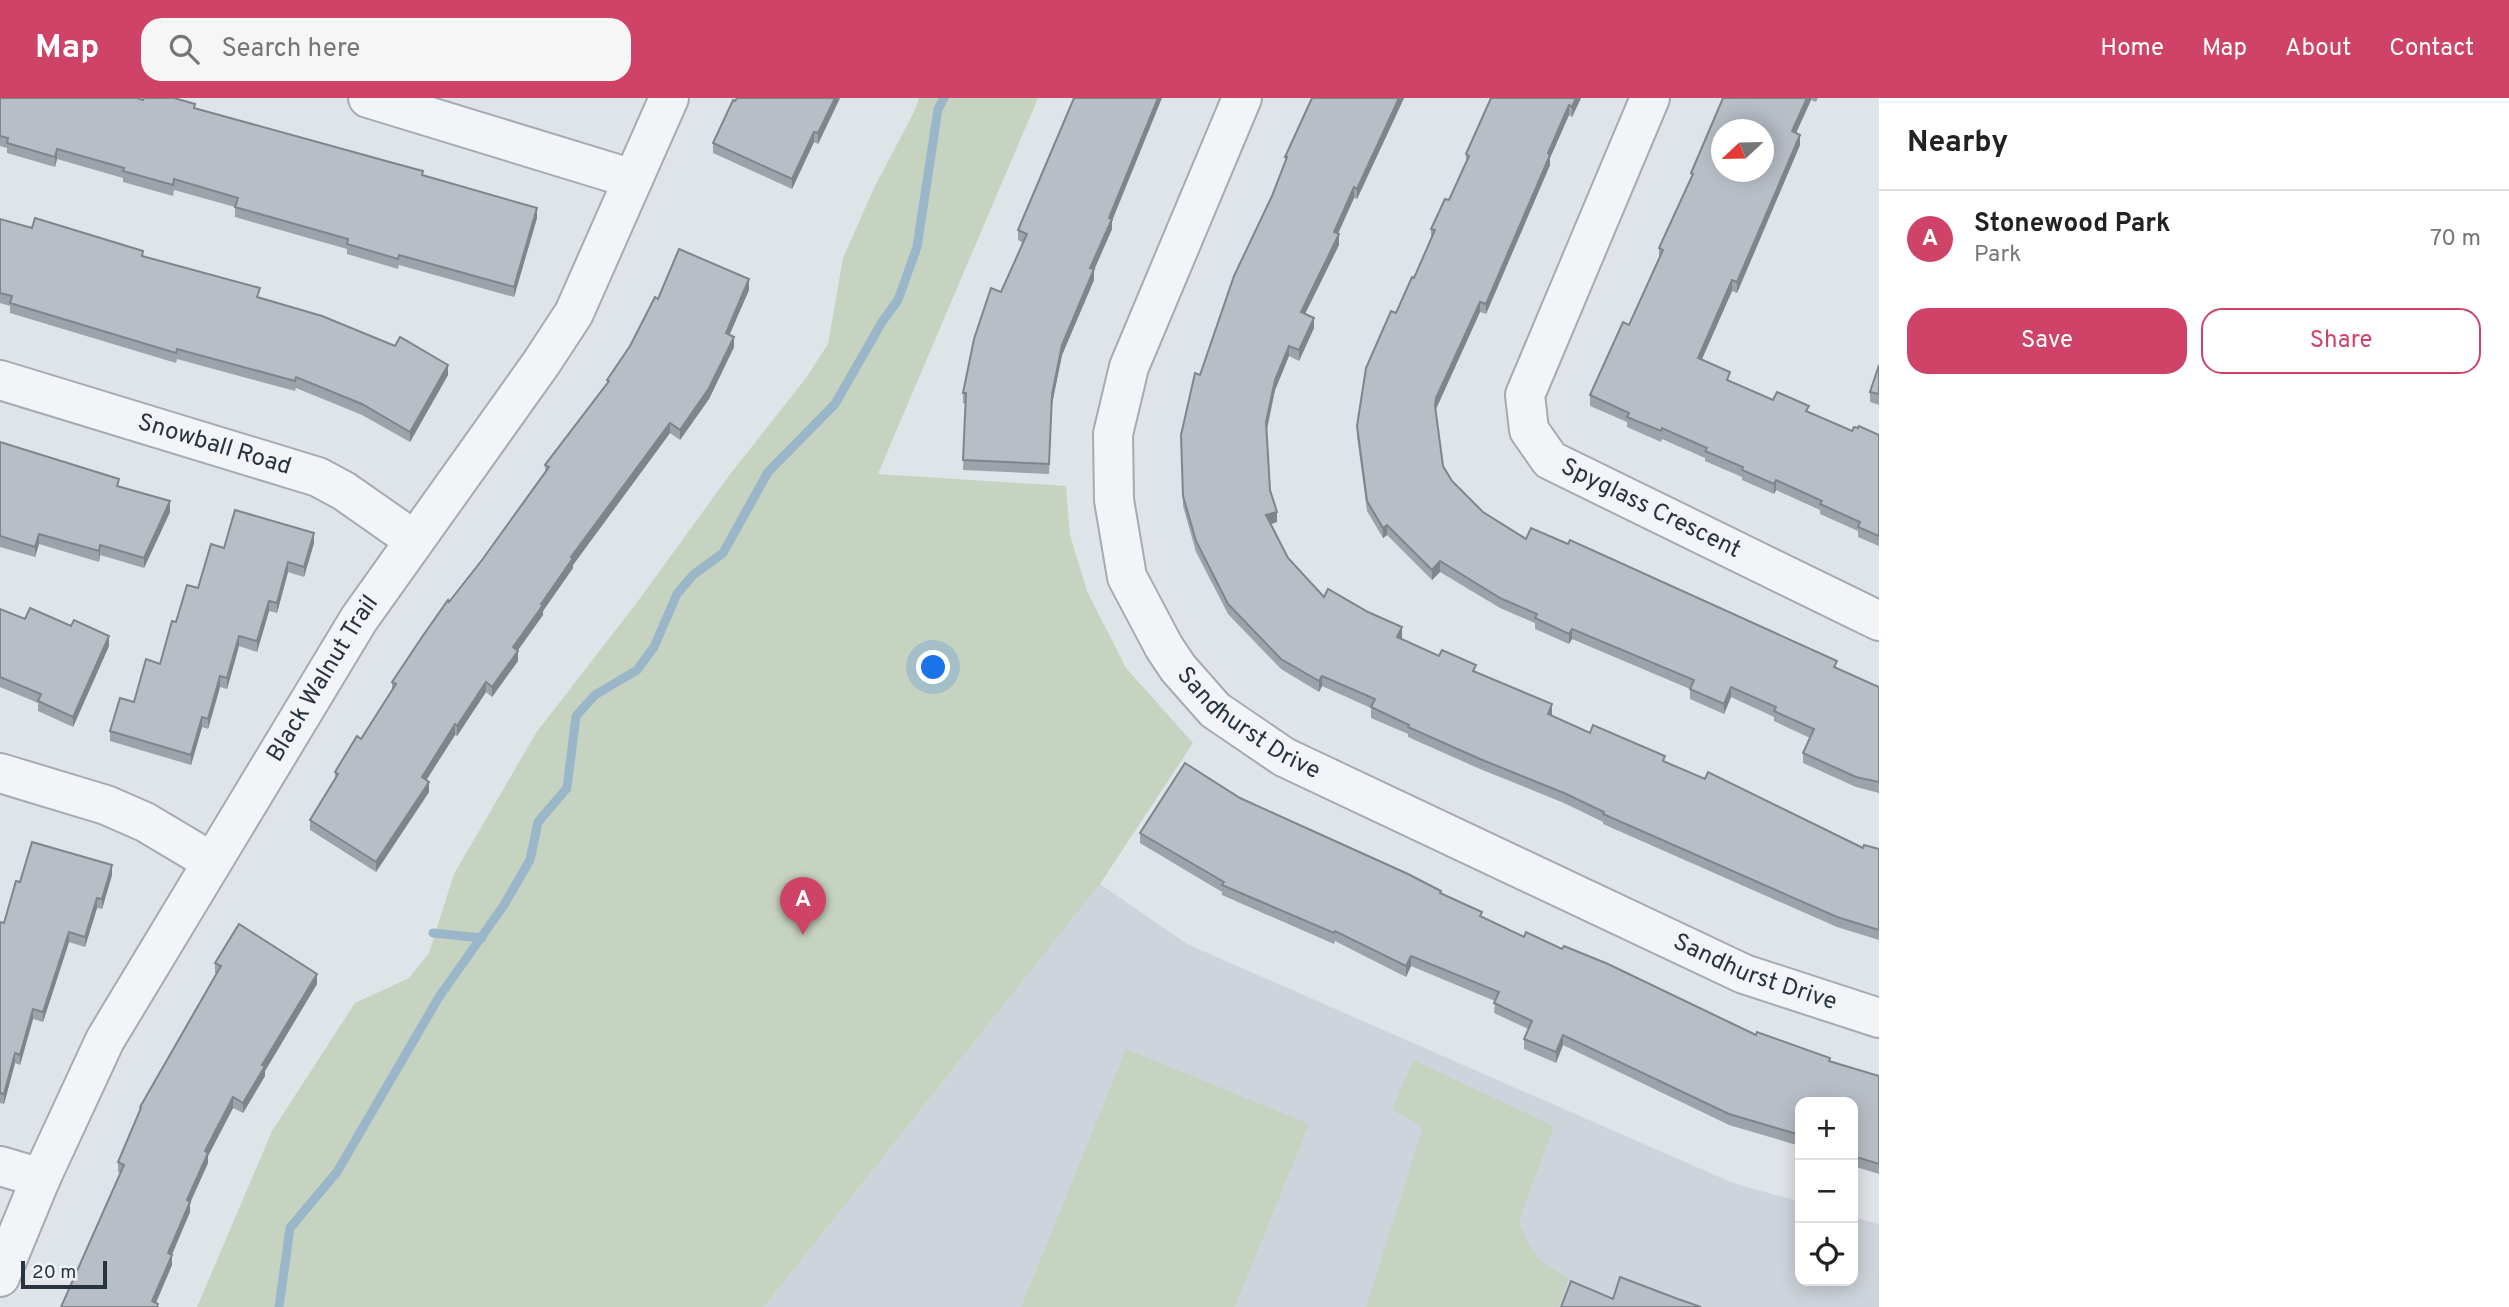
<!DOCTYPE html>
<html lang="en">
<head>
<meta charset="utf-8">
<style>
  :root { --surface:#fff; --page:#f6f6f6; --text:#222; --muted:#767676; --line:#e0e0e0; --accent:#cf4368 }
  body { margin:0; font-family:Overpass,sans-serif; background:var(--page); color:var(--text) }
  .controls { position:absolute; right:21px; bottom:21px; display:grid; overflow:hidden; border-radius:14px; box-shadow:0 4px 18px #0003 }
  .controls button { width:63px; height:63px; display:grid; place-items:center; padding:0; border:0; border-bottom:2px solid var(--line); background:var(--surface); color:var(--text); font:35px sans-serif }
  .compass { position:absolute; left:1711px; top:21px; width:63px; height:63px; border-radius:50%; background:var(--surface); box-shadow:0 4px 18px #0003; rotate:248deg }
  .scale { position:absolute; left:21px; bottom:18px; width:86px; box-sizing:border-box; padding-left:7px; border:4px solid #283340; border-top:0; font-size:19px; line-height:24px; white-space:nowrap; color:#283340; -webkit-text-stroke:5px #eff3f6; paint-order:stroke }
  .you { position:absolute; left:934px; top:570px; width:24px; height:24px; margin:-18px; border:5px solid #fff; border-radius:50%; background:#1a73e8; box-shadow:0 0 0 10px #1a73e833 }
  .badge { display:grid; place-items:center; width:46px; height:46px; border-radius:50%; background:var(--accent); color:#fff; font-size:23px; font-weight:700 }
  .pin { position:absolute; translate:-50% -58px; filter:drop-shadow(0 2px 4px #0008) }
  .pin::after { content:''; position:absolute; top:37px; width:24px; height:21px; background:inherit; clip-path:polygon(0 0,100% 0,50% 100%) }
  .list { margin:0; padding:0; list-style:none }
  h2 { display:flex; justify-content:space-between; align-items:center; height:91px; margin:0; padding:0 28px; font-size:30px }
  h2 small { font-size:23px; font-weight:400; color:var(--muted) }
  .list li { display:grid; grid-template-columns:46px 1fr auto; gap:21px; align-items:center; box-sizing:border-box; height:98px; padding:0 28px; border-top:2px solid var(--line) }
  .list b { display:block; font-size:26px; white-space:nowrap }
  .list p { margin:0; font-size:23px; white-space:nowrap; color:var(--muted) }
  .list em { font-size:23px; font-style:normal; color:var(--muted) }
  .actions { display:flex; gap:14px; padding:21px 28px }
  .actions a { flex:1; padding:16px 0; border:2px solid var(--accent); border-radius:21px; text-align:center; font-size:24px; color:var(--accent) }
  .actions .main { background:var(--accent); color:#fff }
  .icon { flex:none; width:38px; height:38px; fill:none; stroke:currentColor; stroke-width:2; stroke-linecap:round; stroke-linejoin:round }
  .map { position:relative; flex:none; width:1879px; height:1209px; overflow:hidden }
  header { display:flex; align-items:center; gap:42px; box-sizing:border-box; height:98px; padding:0 35px; background:var(--accent); color:#fff }
  header strong { font-size:33px }
  nav { display:flex; gap:38px; margin-inline-start:auto; font-size:24px }
  .search { width:490px; height:63px; background:var(--page); display:flex; align-items:center; gap:18px; box-sizing:border-box; padding:0 24px; border-radius:21px; color:var(--muted); font-size:26px }
  main { display:flex }
  aside { flex:1; background:var(--surface) }
  .map>svg:first-child { display:block }
  .built { fill:#ced4db }
  .green { fill:#c7d3c1 }
  .lines { fill:none; stroke-linecap:round; stroke-linejoin:round }
  .stream { stroke:#9ab6c9; stroke-width:9 }
  .minor-casing { stroke:#a4abb3; stroke-width:42 }
  .minor { stroke:#f2f4f7; stroke-width:38 }
  .wall { fill:#9da3aa }
  .shaded-wall { fill:#80858b }
  .building { fill:#b7bec6; stroke:#80858b; stroke-width:2; fill-rule:evenodd }
  .labels { text-anchor:middle; dominant-baseline:central; stroke-width:5; stroke-linejoin:round; paint-order:stroke }
  .street-label { font-size:24px; fill:#283340; stroke:#eff3f6 }
</style>
</head>
<body>
<header>
<strong>Map</strong>
<div class="search"><svg class="icon" aria-label="search" viewBox="0 0 24 24"><circle cx="10" cy="10" r="6"/><path d="M15 15l6 6"/></svg>Search here</div>
<nav><a>Home</a><a>Map</a><a>About</a><a>Contact</a></nav>
</header>
<main>
<div class="map">
<svg width="1879" height="1209" viewBox="0 0 1879 1209">
  <rect width="100%" height="100%" fill="#dfe4e9"/>
  <polygon class="built" points="1100,786 1187,846 1733,1085 1800,1104 1800,1183 1853,1183 1853,1119 1879,1126 1879,1209 764,1209"/>
  <g class="green">
    <polygon points="919,0 1038,0 878,376 1066,388 1070,437 1087,493 1126,570 1193,645 1100,786 764,1209 197,1209 272,1033 355,905 409,880 429,855 454,776 536,635 638,503 728,379 806,280 828,246 843,160 874,90 914,14"/>
    <polygon points="1126,951 1309,1026 1235,1209 1021,1209"/>
    <path d="M1413,962L1554,1028L1519,1123C1533,1159 1535,1161 1569,1180L1559,1209H1366L1423,1029L1392,1012Z"/>
  </g>
  <g class="lines">
    <g class="stream">
      <polyline points="433,835 482,840"/>
      <polyline points="279,1209 290,1130 337,1074 439,899 504,807 530,762 538,724 567,690 576,618 595,597 637,572 654,549 677,496 693,477 723,455 768,374 835,306 882,224 898,202 917,149 938,11 944,0"/>
    </g>
    <g class="minor-casing">
      <g id="minor">
        <polyline points="368,0 633,81"/>
        <path id="s1" d="M1242,0L1129,269L1113,336L1114,402L1127,479L1164,549L1178,570L1215,612L1284,659L1744,876L1879,920"/>
        <path id="s2" d="M1650,0L1525,297L1529,332L1550,362L1879,523"/>
        <path id="s3" d="M0,282L318,379L344,393L414,442"/>
        <polyline points="0,675 106,707 145,724 212,764"/>
        <polyline points="0,1068 41,1080"/>
        <path id="s4" d="M0,1179L41,1080L105,942L359,521L542,264L574,215L669,0"/>
      </g>
    </g>
    <use href="#minor" class="minor"/>
  </g>
  <g class="wall">
    <polygon points="0,0 143,2 195,11 423,77 537,120 514,199 399,167 398,171 347,156 347,151 235,119 235,109 174,92 173,98 123,84 123,80 57,61 55,69 7,55 7,50 0,48"/>
    <polygon points="840,0 818,46 814,44 792,91 713,55 713,45"/>
    <polygon points="1312,0 1404,0 1357,101 1354,100 1338,136 1339,147 1305,216 1314,230 1299,263 1289,258 1275,292 1267,332 1270,392 1277,424 1271,426 1288,460 1324,499 1402,540 1401,541 1476,574 1552,618 1590,635 1665,664 1863,750 1879,751 1879,842 1837,829 1603,726 1603,724 1564,705 1480,671 1408,639 1408,636 1371,620 1371,610 1322,588 1319,594 1281,571 1228,516 1196,454 1183,408 1181,337 1200,277 1272,98 1285,64 1285,59"/>
    <polygon points="1491,0 1581,0 1572,19 1569,17 1550,60 1550,67 1486,216 1480,214 1436,311 1436,314 1443,368 1452,383 1483,414 1526,441 1837,570 1879,589 1879,695 1856,689 1803,665 1803,655 1810,640 1774,623 1774,619 1731,599 1724,616 1690,601 1690,591 1572,541 1569,546 1535,531 1535,525 1500,510 1440,474 1432,482 1387,437 1383,440 1367,413 1357,338 1357,328 1396,215 1414,180 1431,140 1431,131 1449,102 1466,65 1466,56"/>
    <polygon points="1723,0 1818,0 1816,4 1811,2 1796,35 1800,47 1737,195 1732,193 1702,261 1730,283 1773,302 1809,314 1852,333 1879,337 1879,448 1858,439 1858,433 1820,416 1820,412 1776,392 1774,396 1742,382 1742,379 1705,363 1705,360 1662,341 1661,344 1627,329 1627,324 1590,308 1590,297 1629,227 1659,160 1659,150 1691,80 1691,75"/>
    <polygon points="0,121 32,130 143,158 260,199 448,277 410,344 362,317 296,290 295,293 177,261 176,265 10,215 10,208 0,205"/>
    <polygon points="1112,123 1112,131 1094,172 1094,182 1062,257 1052,306 1049,376 963,372 966,306 963,305 963,295 1001,194 1023,145 1018,142 1018,132"/>
    <polygon points="749,192 729,237 734,249 709,301 680,342 670,335 573,467 573,470 543,513 543,517 518,552 518,563 492,599 486,594 457,638 455,637 426,682 429,694 376,774 310,732 310,722 335,682 335,674 361,641 392,591 392,584 449,504 482,462 545,374 545,367 607,286 607,282 630,248 658,201"/>
    <polygon points="1879,267 1879,307 1870,304 1870,294"/>
    <polygon points="0,344 119,388 170,414 144,470 100,457 99,464 39,446 35,459 0,449"/>
    <polygon points="314,445 304,479 288,474 277,515 269,513 257,554 239,548 227,591 220,589 208,631 202,629 191,667 110,643 110,633 134,604 160,566 176,524 198,490"/>
    <polygon points="0,511 25,521 109,548 73,629 38,613 38,605 0,589"/>
    <polygon points="1240,700 1441,796 1482,819 1524,839 1756,937 1830,963 1879,978 1879,1076 1853,1068 1853,1004 1800,1004 1800,1048 1729,1027 1563,947 1556,965 1524,951 1524,941 1528,931 1494,915 1495,903 1411,868 1406,879 1335,843 1334,846 1222,797 1222,794 1140,745 1140,735"/>
    <polygon points="112,777 102,811 97,810 85,849 69,844 43,924 33,921 20,967 15,965 4,1006 0,1005 0,824 4,825 20,784"/>
    <polygon points="215,865 317,886 265,973 265,978 243,1015 233,1010 208,1058 208,1065 190,1105 190,1114 172,1157 172,1167 156,1205 158,1209 61,1209 120,1075 118,1074 118,1064 140,1013 140,1009 216,875 215,875"/>
  </g>
  <g class="shaded-wall">
    <polygon points="835,0 840,0 818,46 818,35"/>
    <polygon points="1158,0 1162,0 1112,123 1112,131 1094,172 1094,182 1062,257 1052,306 1049,376 1052,296 1062,247 1109,120"/>
    <polygon points="1399,0 1404,0 1357,101 1357,91"/>
    <polygon points="1576,0 1581,0 1572,19 1572,9"/>
    <polygon points="1807,0 1811,0 1811,2 1792,44 1792,33"/>
    <polygon points="1569,7 1569,17 1550,60 1550,67 1486,216 1486,206 1548,55"/>
    <polygon points="814,34 814,44 792,91 792,81"/>
    <polygon points="1800,37 1800,47 1737,195 1737,184"/>
    <polygon points="57,51 57,61 55,69 55,59"/>
    <polygon points="1354,89 1354,100 1334,144 1334,134"/>
    <polygon points="537,110 537,120 514,199 514,189"/>
    <polygon points="1339,136 1339,147 1301,224 1301,214"/>
    <polygon points="749,181 749,192 726,245 726,235"/>
    <polygon points="1732,182 1732,193 1698,270 1698,260"/>
    <polygon points="1480,204 1480,214 1436,311 1435,319 1436,300"/>
    <polygon points="1314,220 1314,230 1299,263 1299,252"/>
    <polygon points="734,239 734,249 709,301 680,342 680,332"/>
    <polygon points="1289,248 1289,258 1275,292 1266,334 1266,324 1275,282"/>
    <polygon points="448,267 448,277 410,344 410,334"/>
    <polygon points="670,325 670,335 573,467 573,470 543,513 543,517 513,559 513,549 571,459"/>
    <polygon points="1776,382 1776,392 1774,396 1774,386"/>
    <polygon points="170,403 170,414 144,470 144,460"/>
    <polygon points="1277,414 1277,424 1266,428 1266,417"/>
    <polygon points="1387,427 1387,437 1383,440 1383,430"/>
    <polygon points="314,435 314,445 304,479 304,469"/>
    <polygon points="39,436 39,446 35,459 35,449"/>
    <polygon points="100,447 100,457 99,464 99,453"/>
    <polygon points="1440,463 1440,474 1432,482 1432,472"/>
    <polygon points="288,464 288,474 277,515 277,505"/>
    <polygon points="269,503 269,513 257,554 257,543"/>
    <polygon points="1402,529 1402,540 1397,549 1397,539"/>
    <polygon points="1572,531 1572,541 1569,546 1569,536"/>
    <polygon points="109,538 109,548 73,629 73,619"/>
    <polygon points="239,538 239,548 227,591 227,580"/>
    <polygon points="518,553 518,563 492,599 492,589"/>
    <polygon points="220,578 220,589 208,631 208,621"/>
    <polygon points="1322,578 1322,588 1319,594 1319,583"/>
    <polygon points="486,584 486,594 457,638 457,628"/>
    <polygon points="1731,589 1731,599 1724,616 1724,606"/>
    <polygon points="1552,606 1552,617 1548,626 1548,616"/>
    <polygon points="202,619 202,629 191,667 191,657"/>
    <polygon points="455,626 455,637 422,689 422,679"/>
    <polygon points="429,684 429,694 376,774 376,764"/>
    <polygon points="112,767 112,777 102,811 102,801"/>
    <polygon points="97,800 97,810 85,849 85,839"/>
    <polygon points="69,834 69,844 43,924 43,914"/>
    <polygon points="1411,858 1411,868 1406,879 1406,868"/>
    <polygon points="317,876 317,886 265,973 265,978 243,1015 243,1005 262,967"/>
    <polygon points="33,911 33,921 20,967 20,957"/>
    <polygon points="1563,937 1563,947 1556,965 1556,954"/>
    <polygon points="15,955 15,965 4,1006 4,996"/>
    <polygon points="233,999 233,1010 208,1058 208,1065 190,1105 190,1114 168,1165 168,1155 205,1053"/>
    <polygon points="172,1157 172,1167 154,1209 152,1203"/>
  </g>
  <g class="building">
    <polygon points="0,0 137,0 143,2 144,0 174,0 195,6 194,10 397,66 423,73 422,77 537,110 514,189 399,157 398,161 347,146 348,141 235,109 238,100 174,81 173,87 123,73 124,70 57,51 55,59 7,45 8,40 0,38"/>
    <polygon points="737,0 835,0 818,35 814,34 792,81 713,45 733,2 735,3"/>
    <polygon points="1074,0 1158,0 1109,120 1112,121 1090,170 1094,171 1062,247 1052,296 1049,366 963,362 966,295 963,295 974,241 991,190 1001,194 1027,136 1018,132"/>
    <polygon points="1312,0 1399,0 1357,91 1354,89 1334,134 1339,136 1301,214 1314,220 1299,252 1289,248 1275,282 1266,324 1270,392 1277,414 1266,417 1288,460 1324,499 1328,491 1368,514 1402,529 1397,539 1439,558 1442,552 1476,567 1473,573 1552,606 1548,616 1590,635 1593,627 1665,658 1663,663 1705,681 1708,674 1863,750 1864,747 1879,751 1879,832 1837,819 1603,716 1604,714 1564,695 1480,661 1408,629 1409,627 1371,609 1375,601 1322,578 1319,583 1281,561 1228,506 1196,443 1183,398 1181,337 1195,275 1200,277 1234,178 1272,98 1287,59 1285,59"/>
    <polygon points="1491,0 1576,0 1572,9 1569,7 1548,55 1550,57 1486,206 1480,204 1436,300 1435,308 1443,368 1452,383 1483,414 1526,441 1531,430 1568,446 1570,442 1837,563 1834,569 1879,589 1879,684 1856,679 1803,655 1814,631 1774,613 1776,609 1731,589 1724,606 1690,591 1694,582 1572,531 1569,536 1535,520 1537,516 1500,500 1440,463 1432,472 1387,427 1383,430 1367,403 1357,328 1366,270 1391,213 1396,215 1412,179 1414,180 1435,132 1431,131 1445,101 1449,102 1469,58 1466,56"/>
    <path d="M1723,0H1807L1792,33L1800,37L1737,184L1732,182L1698,260L1730,274L1727,282L1773,302L1777,294L1809,308L1806,313L1852,333L1854,329L1858,330L1859,328L1879,337V438L1858,429L1860,424L1820,406L1822,403L1776,382L1774,386L1742,372L1743,369L1705,353L1707,350L1662,330L1661,333L1627,319L1629,315L1590,297L1623,224L1629,227L1663,152L1659,150L1693,76L1691,75ZM1721,32H1763V74H1721Z"/>
    <polygon points="35,120 143,153 142,158 260,190 257,199 322,218 395,248 400,239 448,267 410,334 362,306 296,279 295,283 177,251 176,255 10,205 12,198 0,195 0,121 32,130"/>
    <polygon points="679,151 749,181 726,235 734,239 709,290 680,332 670,325 571,459 573,460 541,506 543,507 513,549 518,553 492,589 486,584 457,628 455,626 422,679 429,684 376,764 310,722 338,676 335,674 357,638 361,641 396,586 392,584 422,539 448,502 449,504 482,462 549,369 545,367 609,283 607,282 630,248 655,199 658,201"/>
    <polygon points="1879,267 1879,296 1870,294"/>
    <polygon points="0,344 119,381 117,388 170,403 144,460 100,447 99,453 39,436 35,449 0,438"/>
    <polygon points="235,412 314,435 304,469 288,464 277,505 269,503 257,543 239,538 227,580 220,578 208,621 202,619 191,657 110,633 120,600 134,604 146,561 160,566 172,523 176,524 187,487 198,490 211,446 224,450"/>
    <polygon points="30,510 71,528 74,522 109,538 73,619 38,603 41,596 0,579 0,511 25,521"/>
    <polygon points="1185,665 1240,700 1408,776 1441,793 1440,795 1482,814 1480,818 1524,839 1526,834 1562,851 1564,848 1608,866 1756,937 1757,934 1830,960 1829,963 1879,978 1879,1066 1853,1058 1853,1004 1800,1004 1800,1037 1729,1016 1563,937 1556,954 1524,941 1532,923 1494,905 1499,894 1411,858 1406,868 1335,833 1334,835 1222,787 1224,784 1140,735"/>
    <polygon points="32,744 112,767 102,801 97,800 85,839 69,834 43,914 33,911 20,957 15,955 4,996 0,995 0,824 4,825 16,783 20,784"/>
    <polygon points="239,826 317,876 262,967 265,968 243,1005 233,999 205,1053 208,1055 187,1102 190,1104 168,1155 172,1157 152,1203 158,1206 157,1209 61,1209 124,1067 118,1064 141,1010 140,1009 221,868 215,865"/>
    <polygon points="1620,1179 1678,1201 1701,1209 1561,1209 1571,1183 1613,1201"/>
  </g>
  <g class="labels">
    <g class="street-label">
      <text stroke="none"><textPath href="#s3" startOffset="224">Snowball Road</textPath></text>
      <text stroke="none"><textPath href="#s2" startOffset="506">Spyglass Crescent</textPath></text>
      <text stroke="none"><textPath href="#s4" startOffset="681">Black Walnut Trail</textPath></text>
      <text stroke="none"><textPath href="#s1" startOffset="700">Sandhurst Drive</textPath></text>
      <text stroke="none"><textPath href="#s1" startOffset="1267">Sandhurst Drive</textPath></text>
    </g>
  </g>
</svg>
<div class="controls">
<button>+</button>
<button>−</button>
<button><svg class="icon" aria-label="locate" viewBox="0 0 24 24"><circle cx="12" cy="12" r="6"/><path d="M12 2v4M12 18v4M2 12h4M18 12h4"/></svg></button>
</div>
<svg class="compass" viewBox="-18 -18 36 36"><path d="M0-13l5 13h-10z" fill="#e53935"/><path d="M0 13l5-13h-10z" fill="#767676"/></svg>
<div class="scale">20 m</div>
<div class="you"></div>
<div class="pin badge" style="left:803px;top:837px">A</div>
</div>
<aside>
<h2>Nearby<small></small></h2>
<ul class="list">
<li><span class="badge">A</span><div><b>Stonewood Park</b><p>Park</p></div><em>70 m</em></li>
</ul>
<div class="actions"><a class="main">Save</a><a>Share</a></div>
</aside>
</main>
</body>
</html>
